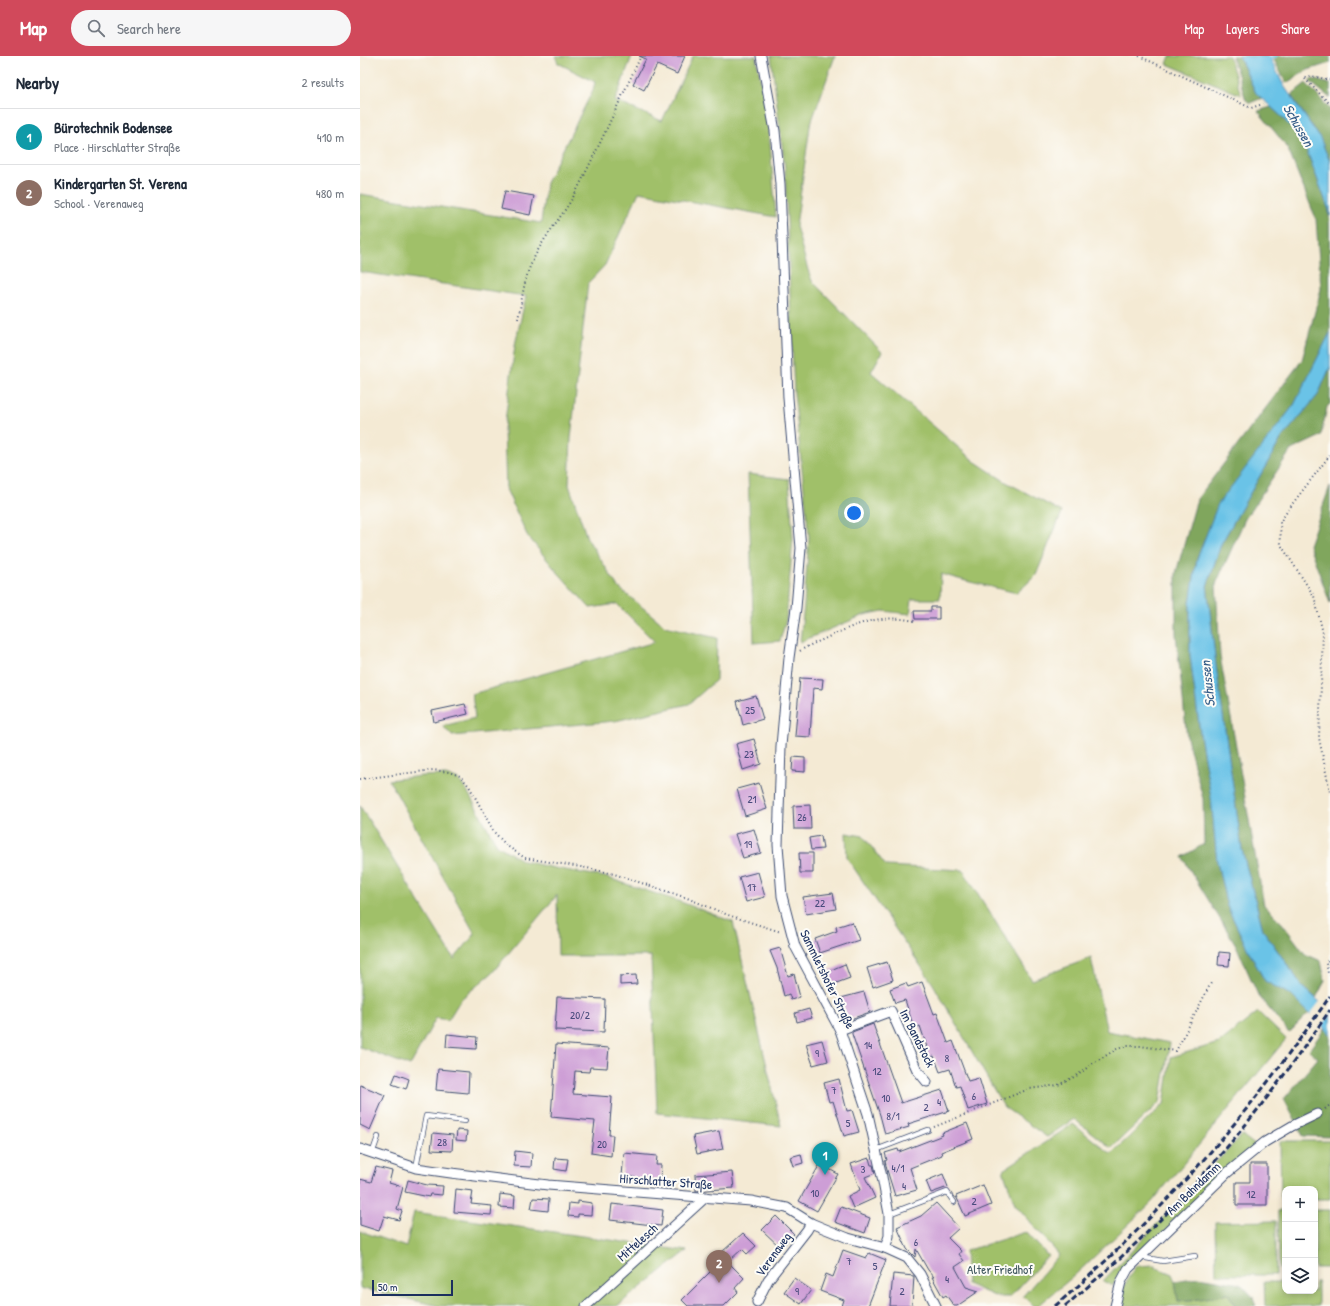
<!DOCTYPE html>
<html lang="en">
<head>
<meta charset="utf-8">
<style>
  :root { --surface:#fff; --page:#f6f6f7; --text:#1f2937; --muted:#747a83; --line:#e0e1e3; --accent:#d1495b }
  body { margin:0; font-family:"Patrick Hand",sans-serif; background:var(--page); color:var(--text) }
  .controls { position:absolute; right:12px; bottom:12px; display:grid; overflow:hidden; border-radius:8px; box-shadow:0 2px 6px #0003 }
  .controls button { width:36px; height:36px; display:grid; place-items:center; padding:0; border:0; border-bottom:1px solid var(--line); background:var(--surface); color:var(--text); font:20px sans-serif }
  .scale { position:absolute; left:12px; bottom:10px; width:81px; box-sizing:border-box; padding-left:4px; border:2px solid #1b2f5e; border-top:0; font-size:11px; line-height:14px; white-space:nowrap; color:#1b2f5e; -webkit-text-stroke:3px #fdfcf7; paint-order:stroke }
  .you { position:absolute; left:494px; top:457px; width:14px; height:14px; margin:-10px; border:3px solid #fff; border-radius:50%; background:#1a73e8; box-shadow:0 0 0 6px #1a73e833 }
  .badge { display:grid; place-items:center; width:26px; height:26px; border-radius:50%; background:var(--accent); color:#fff; font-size:13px; font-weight:700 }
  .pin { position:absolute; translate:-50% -33px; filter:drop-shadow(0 1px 2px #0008) }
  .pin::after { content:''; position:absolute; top:21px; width:14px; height:12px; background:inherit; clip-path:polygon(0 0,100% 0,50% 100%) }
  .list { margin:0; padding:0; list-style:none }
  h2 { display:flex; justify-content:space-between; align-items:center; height:52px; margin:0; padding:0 16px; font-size:17px }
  h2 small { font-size:13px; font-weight:400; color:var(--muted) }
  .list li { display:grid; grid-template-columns:26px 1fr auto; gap:12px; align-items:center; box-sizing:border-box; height:56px; padding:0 16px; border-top:1px solid var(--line) }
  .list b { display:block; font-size:15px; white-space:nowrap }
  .list p { margin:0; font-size:13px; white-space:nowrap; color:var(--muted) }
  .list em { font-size:13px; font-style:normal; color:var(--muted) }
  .icon { flex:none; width:22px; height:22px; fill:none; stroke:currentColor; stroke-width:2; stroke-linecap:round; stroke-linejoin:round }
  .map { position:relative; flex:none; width:970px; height:1250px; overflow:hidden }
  header { display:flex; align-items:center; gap:24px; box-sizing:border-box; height:56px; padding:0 20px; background:var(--accent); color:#fff }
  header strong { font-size:19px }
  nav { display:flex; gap:22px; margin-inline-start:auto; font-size:14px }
  .search { width:280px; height:36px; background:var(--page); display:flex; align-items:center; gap:10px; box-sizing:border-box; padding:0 14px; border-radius:22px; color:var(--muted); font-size:15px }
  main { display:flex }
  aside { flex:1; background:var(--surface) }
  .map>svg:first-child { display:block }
  .green { fill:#a0c069; stroke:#5e7864 }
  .forest { fill:#80a65d; stroke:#4e6a5e }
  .water { fill:#6ac3e7; stroke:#4279a2 }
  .pier { fill:#f4ead4 }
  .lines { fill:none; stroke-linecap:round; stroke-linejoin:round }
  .stream { stroke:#6ac3e7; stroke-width:3 }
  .building { fill:#cd9ed6 }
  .lane-casing { stroke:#3c4b70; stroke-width:6 }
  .street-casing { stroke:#3c4b70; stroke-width:11 }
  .path { stroke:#3c4b70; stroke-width:2; stroke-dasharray:1 3; stroke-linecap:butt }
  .lane { stroke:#fff; stroke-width:4.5 }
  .street { stroke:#fff; stroke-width:9 }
  .rail { stroke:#1b2f5e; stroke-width:3; stroke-dasharray:6 3; stroke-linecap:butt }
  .labels { text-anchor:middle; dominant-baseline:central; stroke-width:4; stroke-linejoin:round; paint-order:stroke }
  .number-label { font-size:11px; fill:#484b7c }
  .street-label { font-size:13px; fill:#1b2f5e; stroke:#fdfcf7 }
  .park-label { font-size:13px; fill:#435a61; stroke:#fdfcf7 }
  .water-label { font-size:14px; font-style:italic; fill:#335b87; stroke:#fdfcf7 }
</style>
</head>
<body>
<header>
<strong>Map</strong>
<div class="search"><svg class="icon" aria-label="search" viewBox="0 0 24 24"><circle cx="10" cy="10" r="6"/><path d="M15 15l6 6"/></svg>Search here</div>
<nav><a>Map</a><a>Layers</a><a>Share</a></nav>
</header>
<main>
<aside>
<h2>Nearby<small>2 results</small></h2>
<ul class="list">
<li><span class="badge" style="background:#0f9aa8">1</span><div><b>Bürotechnik Bodensee</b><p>Place · Hirschlatter Straße</p></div><em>410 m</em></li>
<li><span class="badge" style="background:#8d6e63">2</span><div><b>Kindergarten St. Verena</b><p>School · Verenaweg</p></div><em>480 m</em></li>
</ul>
</aside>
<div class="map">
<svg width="970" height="1250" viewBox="0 0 970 1250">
  <rect width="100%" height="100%" fill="#fdfcf7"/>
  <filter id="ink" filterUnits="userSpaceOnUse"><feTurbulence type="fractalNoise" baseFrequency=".025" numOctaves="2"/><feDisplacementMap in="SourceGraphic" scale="8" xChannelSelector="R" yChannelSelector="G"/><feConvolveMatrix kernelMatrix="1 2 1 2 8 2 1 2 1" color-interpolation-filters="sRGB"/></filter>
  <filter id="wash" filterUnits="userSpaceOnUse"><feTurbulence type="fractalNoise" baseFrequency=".012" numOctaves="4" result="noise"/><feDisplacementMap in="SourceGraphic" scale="16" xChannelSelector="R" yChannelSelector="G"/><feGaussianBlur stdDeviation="0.9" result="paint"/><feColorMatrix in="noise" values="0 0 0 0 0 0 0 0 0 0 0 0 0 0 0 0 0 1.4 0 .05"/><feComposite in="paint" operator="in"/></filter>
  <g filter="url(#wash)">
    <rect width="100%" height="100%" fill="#f4ead4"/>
    <g class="green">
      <polygon points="195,0 272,0 255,45 302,65 333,0 396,0 408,63 416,161 279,136 245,209 228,227 211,382 209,429 227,482 258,531 305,570 357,582 356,624 329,648 255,665 92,680 83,670 115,662 112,638 295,586 257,548 230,552 193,511 167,479 146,433 144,373 155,289 166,240 0,216 0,138 181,167 186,127 233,34 235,26 198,7"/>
      <polygon points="411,0 475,0 450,70 436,170 448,214 452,225 522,296 511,316 614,405 646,426 702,456 676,519 657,537 606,525 581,518 580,543 552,543 550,558 523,555 504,559 440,586 444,549 449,481 434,337 425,113"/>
      <polygon points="810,0 869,0 881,39 807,8"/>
      <polygon points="388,418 429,423 433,483 426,564 420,585 394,587"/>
      <polygon points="86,719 99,724 110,740 137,789 163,805 194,812 245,821 321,846 373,866 421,1070 297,1057 291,900 198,900 197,839 132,917 101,943 88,964 76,962 50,1010 0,991 0,750 94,903 115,878 29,724 61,720"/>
      <polygon points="486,777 503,780 526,810 603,814 672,924 731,902 747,975 810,987 800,1046 751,1092 714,1063 687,1081 644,1051 573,928 487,802"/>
      <polygon points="898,956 926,983 792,1146 715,1219 678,1250 673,1250 663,1240 699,1199 655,1148 643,1114 713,1068 751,1098 804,1048 811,1001 859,987"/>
      <polygon points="882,1079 896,1090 763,1216 752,1230 743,1225"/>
      <polygon points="920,1085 970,1085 970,1143 955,1143 955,1133 925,1133 925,1143 921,1143"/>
      <rect x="955" y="1154" width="15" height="58"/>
      <polygon points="918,1155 925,1155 925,1213 919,1213"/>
      <polygon points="54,1156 327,1195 257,1250 79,1250 0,1232 0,1175 46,1191"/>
      <polygon points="916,1165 916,1219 856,1219 855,1166"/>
      <polygon points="666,1176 688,1200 650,1241 637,1241 607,1228 605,1195"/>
      <path d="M795,1209V1211L812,1218L815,1225L818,1245L840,1243L868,1238L877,1250H758C761,1236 767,1222 776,1210Z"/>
      <polygon points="904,1226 925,1226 925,1235 955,1235 955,1226 958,1226 958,1250 905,1250"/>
    </g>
    <g class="forest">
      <polygon points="872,0 879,0 896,37 902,42 890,47 886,44"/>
      <polygon points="912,0 970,0 970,7 948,14 926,27"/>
      <polygon points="953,23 970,28 970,42 949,25"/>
      <polygon points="946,27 970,53 970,106 960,82 931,39"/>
      <polygon points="911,51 922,61 944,87 969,154 970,277 934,349 858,449 837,503 830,548 830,599 841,684 851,741 857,806 867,850 889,896 905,925 931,939 949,957 929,977 898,939 876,889 822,801 844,788 843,743 827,682 816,578 816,517 837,443 942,304 961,233 956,163 927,91 898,55"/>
      <polygon points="970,311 970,348 967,351 961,380 931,394 885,463 856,528 860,600 904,849 922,867 945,898 961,905 965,925 956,942 942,930 903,874 882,794 856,610 847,530 861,488 921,383 958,339"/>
      <polygon points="970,430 970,547 949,489"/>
      <polygon points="965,972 970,979 970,1081 943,1080 924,1043 958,1002 949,994"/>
      <polygon points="839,1221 881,1228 893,1241 896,1250 877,1250 868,1238 840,1243 818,1245 815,1225"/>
    </g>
    <g class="water">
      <polygon points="879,0 909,0 924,30 960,82 970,106 970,160 969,154 944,87 922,61 896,37"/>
      <polygon points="970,277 970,311 958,339 921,383 861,488 847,530 856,610 882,794 903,874 942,930 970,955 970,979 964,972 931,939 905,925 889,896 867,850 857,806 851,741 841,684 830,599 830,548 837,503 858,448 934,349"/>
    </g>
    <polygon class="pier" points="961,944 970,952 970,959 961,972 949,960"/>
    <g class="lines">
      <polyline class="stream" points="906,4 916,0"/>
    </g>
    <g id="blocks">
      <g class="building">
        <polygon points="279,0 325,0 317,18 297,9 284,34 273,28 286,3"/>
        <polygon points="145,135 174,140 170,159 141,153"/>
        <polygon points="571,551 579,551 579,563 555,563 554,555 571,555"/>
        <polygon points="440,622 463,623 462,633 453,632 450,681 435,680"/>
        <polygon points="396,640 403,663 383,669 377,645"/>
        <polygon points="105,648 108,658 74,666 72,655"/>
        <polygon points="394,683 401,708 383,714 376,688"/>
        <polygon points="433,701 445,702 445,716 432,715"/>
        <polygon points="399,727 407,753 385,760 377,733"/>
        <polygon points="450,749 451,773 434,773 433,750"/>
        <polygon points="394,773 401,797 383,802 375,778"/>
        <polygon points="461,780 463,793 451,794 449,782"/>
        <polygon points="439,797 453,797 453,817 440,817"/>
        <polygon points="398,816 405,841 386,846 379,821"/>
        <polygon points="473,837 476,853 446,858 443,841"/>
        <polygon points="492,866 499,884 460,897 455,883 477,875 476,871"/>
        <polygon points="420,892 428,920 434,918 440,941 431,944 429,938 424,940 417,912 410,895"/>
        <polygon points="859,896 870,897 869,910 858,909"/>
        <polygon points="527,906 533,924 513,931 507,912"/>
        <polygon points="485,908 490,922 471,929 466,916"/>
        <polygon points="276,919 277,928 260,929 260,920"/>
        <polygon points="562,926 574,958 577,957 588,987 593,985 608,1025 619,1022 627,1048 608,1054 600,1030 596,1031 590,1013 580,1016 574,1000 565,1004 561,993 567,991 560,970 554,972 545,944 535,947 530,933 546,927 548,931"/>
        <polygon points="504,936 510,956 488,964 481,942"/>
        <polygon points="197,941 245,943 244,976 195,974"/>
        <polygon points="449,953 452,962 437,966 435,957"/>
        <polygon points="513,968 541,1047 582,1034 589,1055 548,1068 549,1071 525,1078 520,1059 492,978 492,976"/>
        <polygon points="87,978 117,981 116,993 86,991"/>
        <polygon points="462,984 468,1005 453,1009 446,988"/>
        <polygon points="196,988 249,992 247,1012 230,1011 229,1016 215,1015 213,1038 252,1041 249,1079 253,1079 251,1100 231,1097 235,1065 191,1061"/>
        <polygon points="78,1013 109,1016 108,1037 76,1034"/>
        <polygon points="36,1018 49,1023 46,1033 32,1028"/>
        <polygon points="479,1023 487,1055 492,1054 499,1076 484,1080 473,1045 469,1046 464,1027"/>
        <polygon points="0,1029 25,1039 10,1074 0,1069"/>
        <polygon points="607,1067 613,1083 581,1096 582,1099 550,1112 557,1134 535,1140 527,1114 525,1105 527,1104 525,1097 538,1093 539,1096 583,1079 582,1077"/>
        <polygon points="97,1074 107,1075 106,1085 96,1084"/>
        <polygon points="359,1075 363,1093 337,1098 333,1080"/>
        <polygon points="73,1077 93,1079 92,1095 71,1094"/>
        <polygon points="155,1095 172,1097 171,1111 154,1110"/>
        <polygon points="264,1097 297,1100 296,1109 301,1109 300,1124 262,1120"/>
        <polygon points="441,1098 443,1107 433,1110 430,1101"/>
        <polygon points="195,1102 208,1103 206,1115 194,1113"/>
        <polygon points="509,1102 511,1109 513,1109 515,1117 505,1121 515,1142 493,1152 488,1140 500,1134 491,1108"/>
        <polygon points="460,1108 478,1118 457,1155 439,1145"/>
        <polygon points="890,1108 907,1108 907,1149 876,1149 876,1126 890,1126"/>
        <polygon points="16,1111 32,1115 29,1127 43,1131 37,1153 42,1155 39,1164 24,1160 19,1175 0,1169 0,1123 11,1126"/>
        <polygon points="372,1116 374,1132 336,1135 335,1119"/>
        <polygon points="583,1118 588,1131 571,1137 566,1125"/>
        <polygon points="48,1124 67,1129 83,1130 82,1139 70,1138 69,1141 45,1136"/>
        <polygon points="623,1129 631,1149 605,1160 596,1140"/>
        <polygon points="96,1133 113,1135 111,1148 132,1150 131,1159 94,1156"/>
        <polygon points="140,1138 155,1140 154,1152 139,1151"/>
        <polygon points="173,1142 189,1143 188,1155 171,1153"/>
        <polygon points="218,1145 232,1147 231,1159 218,1158 218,1161 208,1160 209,1147 218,1148"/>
        <polygon points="576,1147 599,1172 588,1182 601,1195 599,1198 604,1205 595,1211 606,1231 619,1235 597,1250 594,1250 586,1239 583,1241 572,1221 574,1221 568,1214 556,1193 555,1201 547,1193 537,1171 561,1160"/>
        <polygon points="252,1148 303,1154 301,1170 250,1164"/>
        <polygon points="481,1151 510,1162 505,1177 475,1166"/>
        <polygon points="416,1160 434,1178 421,1192 402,1174"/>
        <polygon points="383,1177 396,1190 387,1198 382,1193 370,1204 362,1196"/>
        <polygon points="483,1194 506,1202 509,1197 526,1204 508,1250 482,1250 484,1244 460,1235 466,1218 473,1221"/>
        <polygon points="364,1202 384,1222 375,1232 378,1236 364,1250 328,1250 322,1244"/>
        <polygon points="533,1218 554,1220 552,1250 530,1250"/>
        <polygon points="434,1222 451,1234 441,1248 424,1236"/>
      </g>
    </g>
  </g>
  <g filter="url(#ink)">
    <use href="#blocks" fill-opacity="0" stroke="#3c4b70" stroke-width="1"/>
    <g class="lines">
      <g class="lane-casing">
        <g id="lane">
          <polyline points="516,1094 568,1074"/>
          <polyline points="12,1098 18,1081"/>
          <polyline points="56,1112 66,1060 105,1065"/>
          <polyline points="529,1158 587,1136 594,1146"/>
          <polyline points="780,1201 803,1205 835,1200"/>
        </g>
      </g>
      <g class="street-casing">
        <g id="street">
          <polyline points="401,0 415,75 420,128 428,342 441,492 436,552 429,602 421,690 418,789 422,840 435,890 480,974 508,1058 522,1121 529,1158 529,1180 525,1192"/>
          <polyline points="480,974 531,955 557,1014 567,1026"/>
          <polyline points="0,1093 56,1112 91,1117 188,1129 391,1145 427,1152 451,1167 463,1172 488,1182 525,1192 547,1202 560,1218 576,1250"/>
          <polyline points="397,1246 408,1224 447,1174 451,1167"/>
          <polyline points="226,1250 346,1141"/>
          <polyline points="755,1250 761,1226 768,1213 867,1117 905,1086 932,1070 957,1058"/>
        </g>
      </g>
      <g class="path">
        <polyline points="779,0 891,52 903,48"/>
        <polyline points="970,24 951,20 944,22 970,48"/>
        <path d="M158,263C162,245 164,221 173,204C185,178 205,158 218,132C240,88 260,44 281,0"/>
        <polyline points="970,399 933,447 920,466 921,489 954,540 963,577 959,682 970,736"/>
        <path d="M440,595C448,589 459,586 468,581C499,567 519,558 555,565"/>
        <polyline points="0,723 73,714 89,716 100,720 109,730 134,776 147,790 165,802 227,812 254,818 327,842 368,859 421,876"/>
        <polyline points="970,901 966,907 968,917 970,919"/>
        <polyline points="965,1053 970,1049"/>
        <polyline points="574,1071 669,1033 698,1029 718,1019 733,1007 757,993 767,990 780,990 816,995 852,925"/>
      </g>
      <use href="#lane" class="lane"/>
      <use href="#street" class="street"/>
      <g class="rail">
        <path d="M695,1250C801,1160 892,1055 970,940"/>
        <path d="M705,1250C747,1215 790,1176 827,1136C880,1080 927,1017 970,954"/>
      </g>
    </g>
  </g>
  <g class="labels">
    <g class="number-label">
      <text x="390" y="654">25</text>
      <text x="389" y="698">23</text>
      <text x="392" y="743">21</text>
      <text x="442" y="761">26</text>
      <text x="388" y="788">19</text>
      <text x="392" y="831">17</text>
      <text x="460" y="847">22</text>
      <text x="220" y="959">20/2</text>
      <text x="508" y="989">14</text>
      <text x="457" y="997">9</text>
      <text x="587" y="1002">8</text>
      <text x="517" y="1015">12</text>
      <text x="474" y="1034">7</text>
      <text x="614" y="1040">6</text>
      <text x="526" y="1042">10</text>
      <text x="579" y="1046">4</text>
      <text x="566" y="1051">2</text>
      <text x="533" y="1060">8/1</text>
      <text x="488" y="1067">5</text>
      <text x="82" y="1086">28</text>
      <text x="242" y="1088">20</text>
      <text x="538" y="1112">4/1</text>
      <text x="503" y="1113">3</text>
      <text x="544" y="1130">4</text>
      <text x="455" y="1137">10</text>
      <text x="891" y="1138">12</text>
      <text x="614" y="1145">2</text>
      <text x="556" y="1186">6</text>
      <text x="489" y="1205">7</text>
      <text x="515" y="1210">5</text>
      <text x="587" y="1223">4</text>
      <text x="437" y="1235">9</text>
      <text x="542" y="1235">2</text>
    </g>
    <g class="street-label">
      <text transform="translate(468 923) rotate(64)">Sammletshofer Straße</text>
      <text transform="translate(558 982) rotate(63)">Im Bandstock</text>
      <text transform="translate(306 1125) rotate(4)">Hirschlatter Straße</text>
      <text transform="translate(833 1132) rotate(-44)">Am Bahndamm</text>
      <text transform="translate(277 1186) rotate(-42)">Mittelesch</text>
      <text transform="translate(413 1198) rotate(-54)">Verenaweg</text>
    </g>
    <g class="park-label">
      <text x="640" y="1213">Alter Friedhof</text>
    </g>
    <g class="water-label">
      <text transform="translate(939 69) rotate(60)">Schussen</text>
      <text transform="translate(847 628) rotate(-96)">Schussen</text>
    </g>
  </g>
</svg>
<div class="controls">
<button>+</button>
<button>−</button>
<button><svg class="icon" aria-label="layers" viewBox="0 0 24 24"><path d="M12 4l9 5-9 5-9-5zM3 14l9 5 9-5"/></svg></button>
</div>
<div class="scale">50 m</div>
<div class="you"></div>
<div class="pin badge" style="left:465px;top:1119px;background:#0f9aa8">1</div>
<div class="pin badge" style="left:359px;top:1227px;background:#8d6e63">2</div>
</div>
</main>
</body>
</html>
